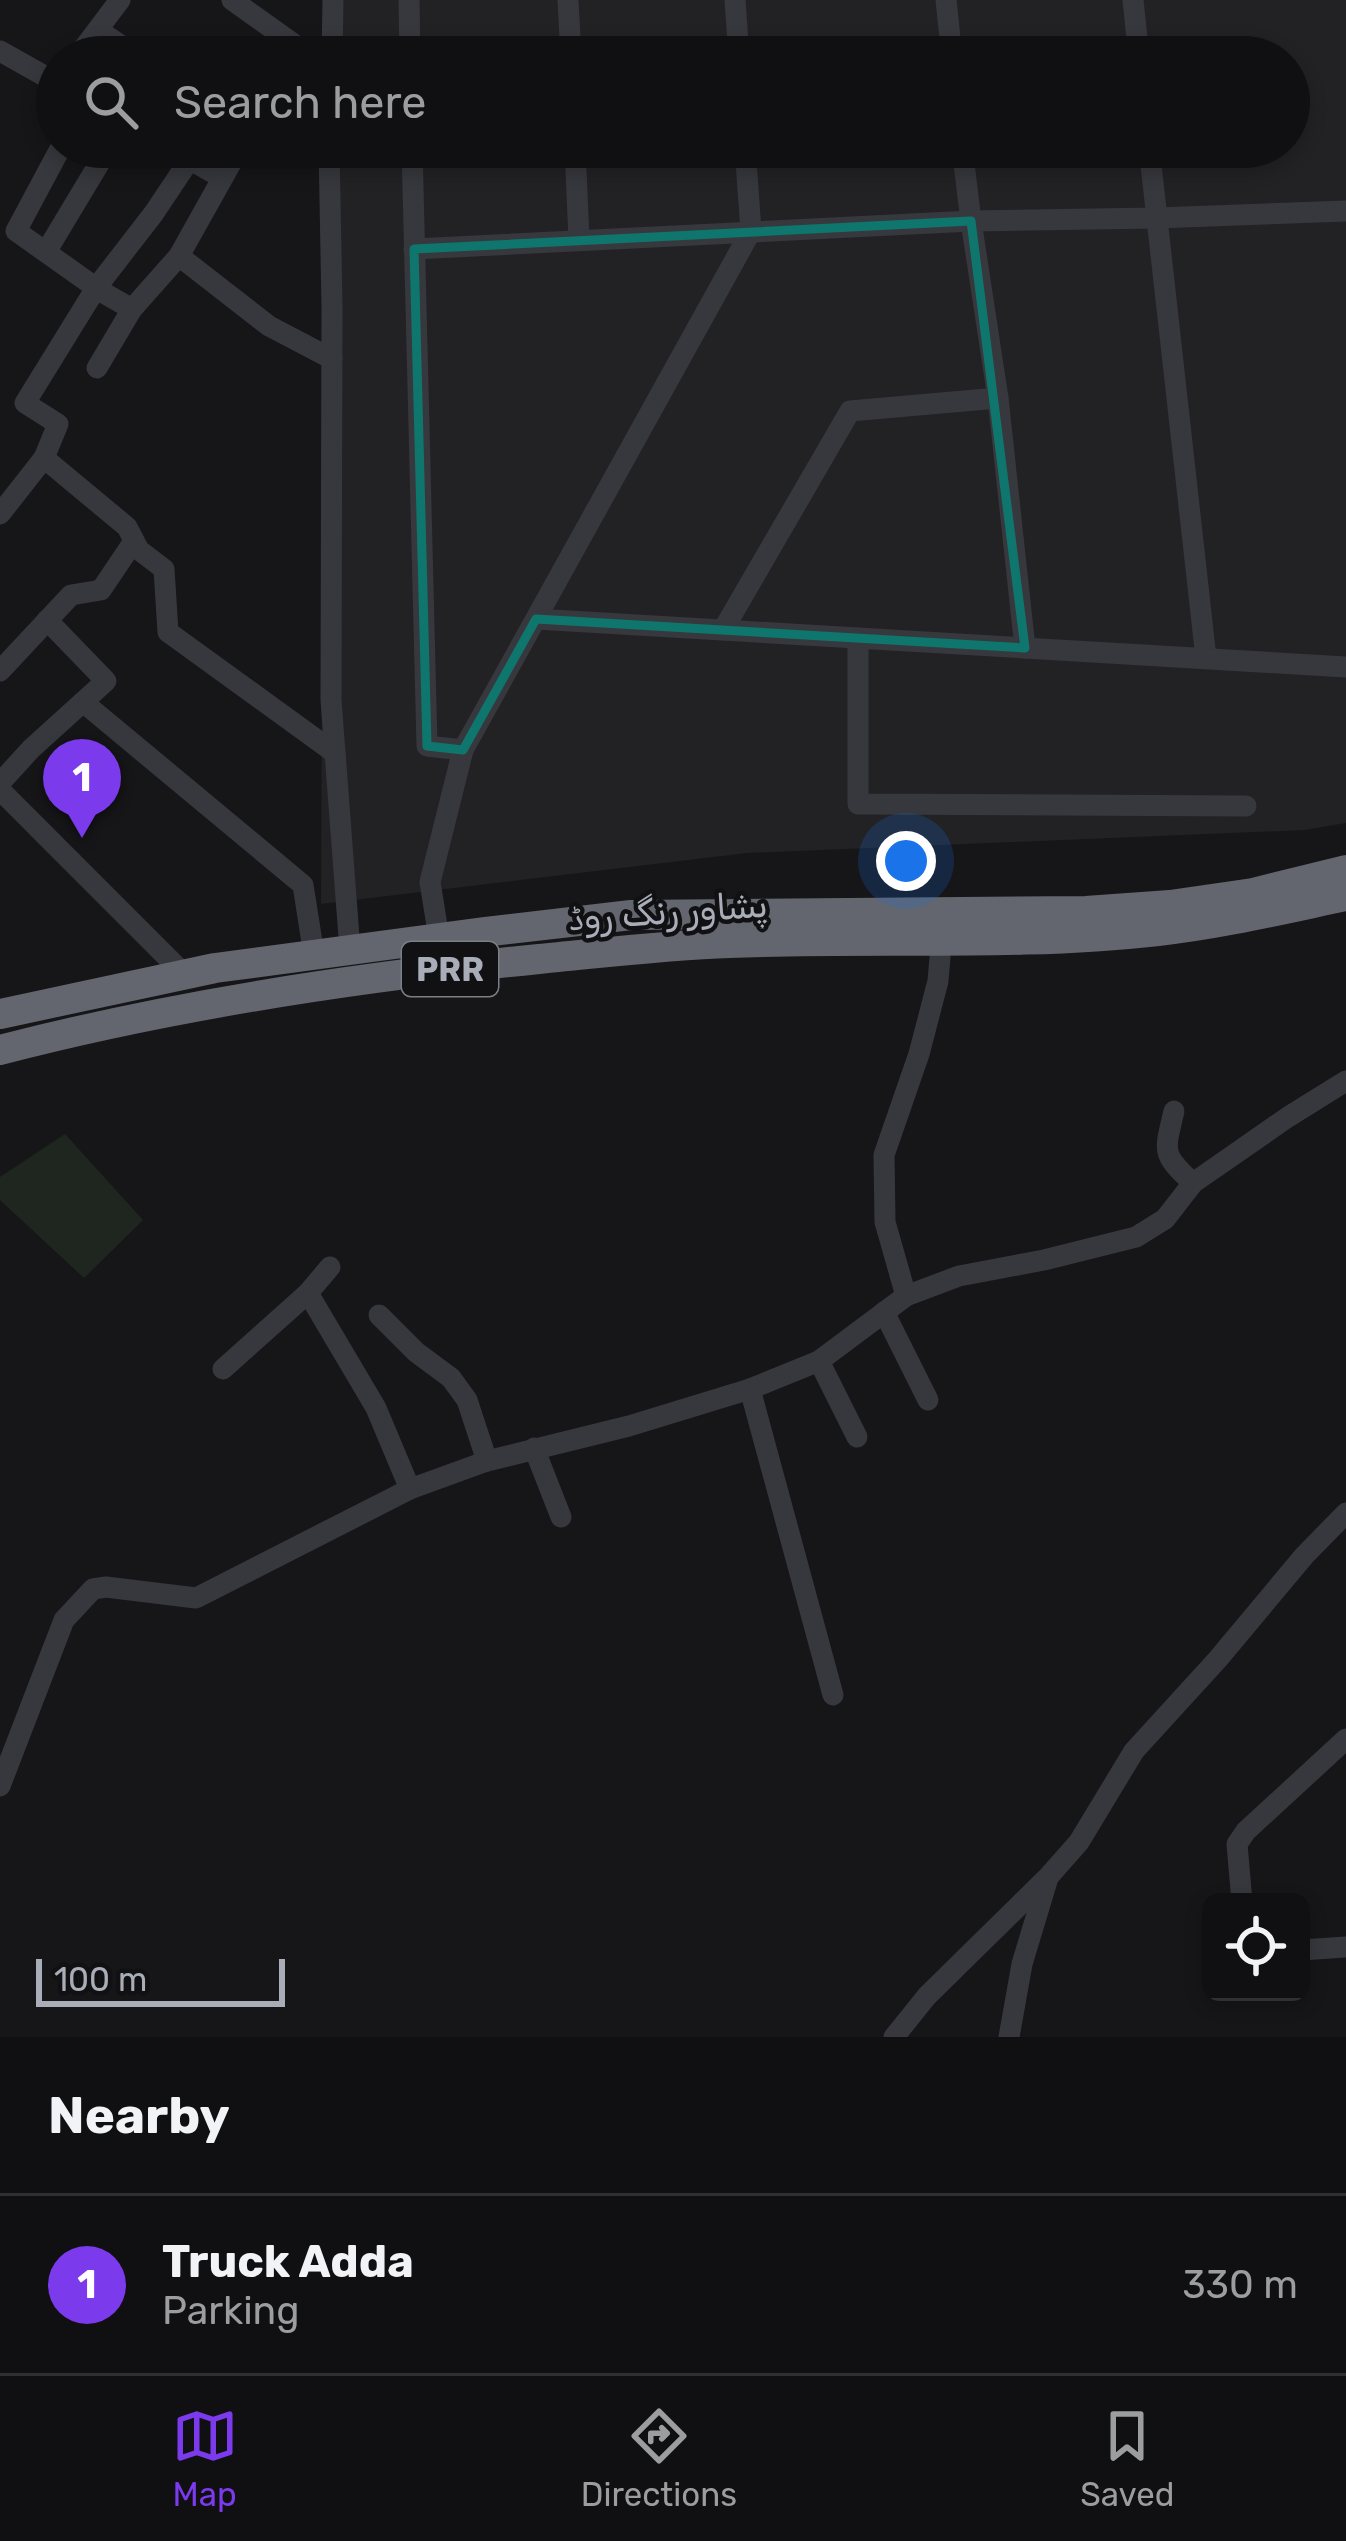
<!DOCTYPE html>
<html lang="en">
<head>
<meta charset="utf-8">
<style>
  :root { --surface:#101012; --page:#1e1e20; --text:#f1f3f6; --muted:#9c9d9f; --line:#303032; --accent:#7c3aed }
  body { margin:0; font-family:Rubik,"Noto Naskh Arabic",sans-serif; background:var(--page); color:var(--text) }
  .controls { position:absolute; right:36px; bottom:36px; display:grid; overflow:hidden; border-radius:18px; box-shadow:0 6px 18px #0003 }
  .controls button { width:108px; height:108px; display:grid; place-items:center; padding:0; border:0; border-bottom:3px solid var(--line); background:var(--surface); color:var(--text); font:60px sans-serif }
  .scale { position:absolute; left:36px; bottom:30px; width:249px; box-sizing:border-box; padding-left:12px; border:6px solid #a8adb8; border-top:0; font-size:33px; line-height:42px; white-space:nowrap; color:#a8adb8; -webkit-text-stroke:9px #111113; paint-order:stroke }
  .you { position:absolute; left:906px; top:861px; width:42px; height:42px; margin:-30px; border:9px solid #fff; border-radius:50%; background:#1a73e8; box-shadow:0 0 0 18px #1a73e833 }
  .badge { display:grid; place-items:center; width:78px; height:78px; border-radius:50%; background:var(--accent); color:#fff; font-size:39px; font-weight:700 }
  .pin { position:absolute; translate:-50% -99px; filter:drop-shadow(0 3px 6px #0008) }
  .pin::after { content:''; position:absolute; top:63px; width:42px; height:36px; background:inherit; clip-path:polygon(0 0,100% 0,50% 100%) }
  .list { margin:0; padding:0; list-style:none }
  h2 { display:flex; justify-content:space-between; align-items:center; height:156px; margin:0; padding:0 48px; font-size:51px }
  h2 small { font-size:39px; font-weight:400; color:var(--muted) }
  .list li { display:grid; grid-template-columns:78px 1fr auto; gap:36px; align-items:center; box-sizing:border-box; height:180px; padding:0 48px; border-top:3px solid var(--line) }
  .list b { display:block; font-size:45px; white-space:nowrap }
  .list p { margin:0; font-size:39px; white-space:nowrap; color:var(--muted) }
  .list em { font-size:39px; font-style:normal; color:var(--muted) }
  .icon { flex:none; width:66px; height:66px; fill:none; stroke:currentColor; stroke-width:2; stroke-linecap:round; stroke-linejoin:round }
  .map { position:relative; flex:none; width:1346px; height:2037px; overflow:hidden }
  .search { position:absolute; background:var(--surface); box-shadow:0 6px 18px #0003; left:36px; right:36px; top:36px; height:132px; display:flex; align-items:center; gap:30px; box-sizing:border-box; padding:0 42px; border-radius:66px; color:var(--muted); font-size:45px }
  .sheet { height:336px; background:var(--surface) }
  nav { display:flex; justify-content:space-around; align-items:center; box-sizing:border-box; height:168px; border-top:3px solid var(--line); background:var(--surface); font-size:33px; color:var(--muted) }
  nav a { display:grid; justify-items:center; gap:6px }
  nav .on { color:var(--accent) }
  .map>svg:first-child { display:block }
  .built { fill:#222225 }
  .green { fill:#1e261f }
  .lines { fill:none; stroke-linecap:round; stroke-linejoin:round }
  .minor { stroke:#37383d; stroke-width:21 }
  .highway { stroke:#63666e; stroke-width:30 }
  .marked { fill:none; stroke:#0f766e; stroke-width:9; stroke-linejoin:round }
  .labels { text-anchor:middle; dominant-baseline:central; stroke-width:9; stroke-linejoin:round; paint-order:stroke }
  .shield { fill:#111113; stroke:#7b7e86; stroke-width:3 }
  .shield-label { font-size:33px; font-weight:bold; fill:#a8adb8 }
  .street-label { font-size:36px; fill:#a8adb8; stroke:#111113 }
</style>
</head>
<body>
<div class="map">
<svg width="1346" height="2037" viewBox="0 0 1346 2037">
  <rect width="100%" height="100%" fill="#161618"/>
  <polygon class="built" points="324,0 1346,0 1346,823 1304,830 747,853 321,904 324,147 1289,147 1289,57 324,57"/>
  <polygon class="green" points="65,1134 143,1220 84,1278 0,1200 0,1177"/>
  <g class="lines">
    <g class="minor">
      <polyline points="232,0 312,57"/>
      <polyline points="409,0 410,57"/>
      <polyline points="568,0 571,57"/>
      <polyline points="735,0 739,57"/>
      <polyline points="946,0 952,57"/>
      <polyline points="1133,0 1139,57"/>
      <polyline points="98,30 138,57"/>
      <polyline points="0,51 57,83"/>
      <polyline points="77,57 120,0"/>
      <polyline points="332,57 333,0"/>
      <polyline points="61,147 16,231 102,292 132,309"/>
      <polyline points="168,147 222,178"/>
      <polyline points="329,147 332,306 331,700 350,950"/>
      <polyline points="412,147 427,746 463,750 751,231 745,147"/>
      <polyline points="575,147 579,240"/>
      <polyline points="962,147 971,221 998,398 1025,648"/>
      <polyline points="1149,147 1206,658"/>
      <polyline points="414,249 971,221 1156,218 1346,211"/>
      <polyline points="46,252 109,147"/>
      <polyline points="179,256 240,147"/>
      <polyline points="97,368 132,309 179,256 269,326 332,359"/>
      <polyline points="44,458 58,424 25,403 96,288 154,213 198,147"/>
      <polyline points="0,514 44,458 127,527 139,550 164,569 168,632 335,753"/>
      <polyline points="536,619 1346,667"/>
      <polyline points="723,630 850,411 998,398"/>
      <polyline points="858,638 858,804 1246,806"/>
      <polyline points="0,671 71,595 101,590 134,541"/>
      <polyline points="83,702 303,885 314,955"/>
      <polyline points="0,783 31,749 106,681 47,620"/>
      <polyline points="0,790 184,974"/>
      <polyline points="439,938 430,882 463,750"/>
      <path d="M1174,1111C1165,1151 1160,1153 1193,1183"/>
      <polyline points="308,1293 330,1267"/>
      <polyline points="906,1296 885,1222 884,1155 919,1054 938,981 940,957"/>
      <polyline points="884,1312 928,1400"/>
      <polyline points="379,1315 416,1352 451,1378 467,1400 487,1461"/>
      <polyline points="819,1361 857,1437"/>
      <polyline points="223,1369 308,1293 376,1408 410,1489"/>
      <polyline points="750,1389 833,1695"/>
      <polyline points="534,1448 561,1517"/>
      <polyline points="0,1786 64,1620 93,1589 106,1587 196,1598 410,1489 487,1461 629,1426 750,1389 819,1361 906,1296 959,1276 1044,1260 1136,1237 1165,1219 1193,1183 1288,1117 1346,1081"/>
      <polyline points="1242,1902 1237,1844 1246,1831 1346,1739"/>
      <polyline points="1301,1950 1346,1947"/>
      <polyline points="894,2037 927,1996 1049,1876 1079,1842 1134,1751 1218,1659 1304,1556 1346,1513"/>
      <polyline points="1009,2037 1022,1964 1047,1881"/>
    </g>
    <g class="highway">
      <polyline points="0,1014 215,968 484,932 631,915 1086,911 1170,905 1253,893 1346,870"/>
      <path d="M0,1050C177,1004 357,977 539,959C602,953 666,945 730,943C871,937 1017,947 1158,931C1221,924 1284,909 1346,896"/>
    </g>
  </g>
  <path class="marked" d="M971,221L1025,648L536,619L463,750L427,746L414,249Z"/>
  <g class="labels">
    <rect class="shield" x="402" y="942" width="96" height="54" rx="9"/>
    <g class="shield-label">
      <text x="450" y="969">PRR</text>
    </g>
    <g class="street-label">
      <text transform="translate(668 911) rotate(-4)">پشاور رنگ روڈ</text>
    </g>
  </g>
</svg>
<div class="controls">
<button><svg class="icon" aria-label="locate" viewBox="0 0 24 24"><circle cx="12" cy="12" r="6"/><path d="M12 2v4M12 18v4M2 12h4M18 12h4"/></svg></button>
</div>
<div class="scale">100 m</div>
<div class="you"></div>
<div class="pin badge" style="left:82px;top:838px">1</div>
<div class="search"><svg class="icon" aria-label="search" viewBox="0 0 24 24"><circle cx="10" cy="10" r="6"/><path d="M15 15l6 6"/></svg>Search here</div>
</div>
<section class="sheet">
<h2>Nearby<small></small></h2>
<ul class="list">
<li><span class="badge">1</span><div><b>Truck Adda</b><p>Parking</p></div><em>330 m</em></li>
</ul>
</section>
<nav>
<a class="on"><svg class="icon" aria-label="map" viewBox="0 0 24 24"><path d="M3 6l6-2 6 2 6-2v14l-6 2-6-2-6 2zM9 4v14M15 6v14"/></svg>Map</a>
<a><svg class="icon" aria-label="directions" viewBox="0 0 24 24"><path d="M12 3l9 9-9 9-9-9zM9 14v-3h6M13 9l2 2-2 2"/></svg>Directions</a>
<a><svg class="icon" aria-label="saved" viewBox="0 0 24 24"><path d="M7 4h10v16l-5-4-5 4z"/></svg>Saved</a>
</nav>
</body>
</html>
